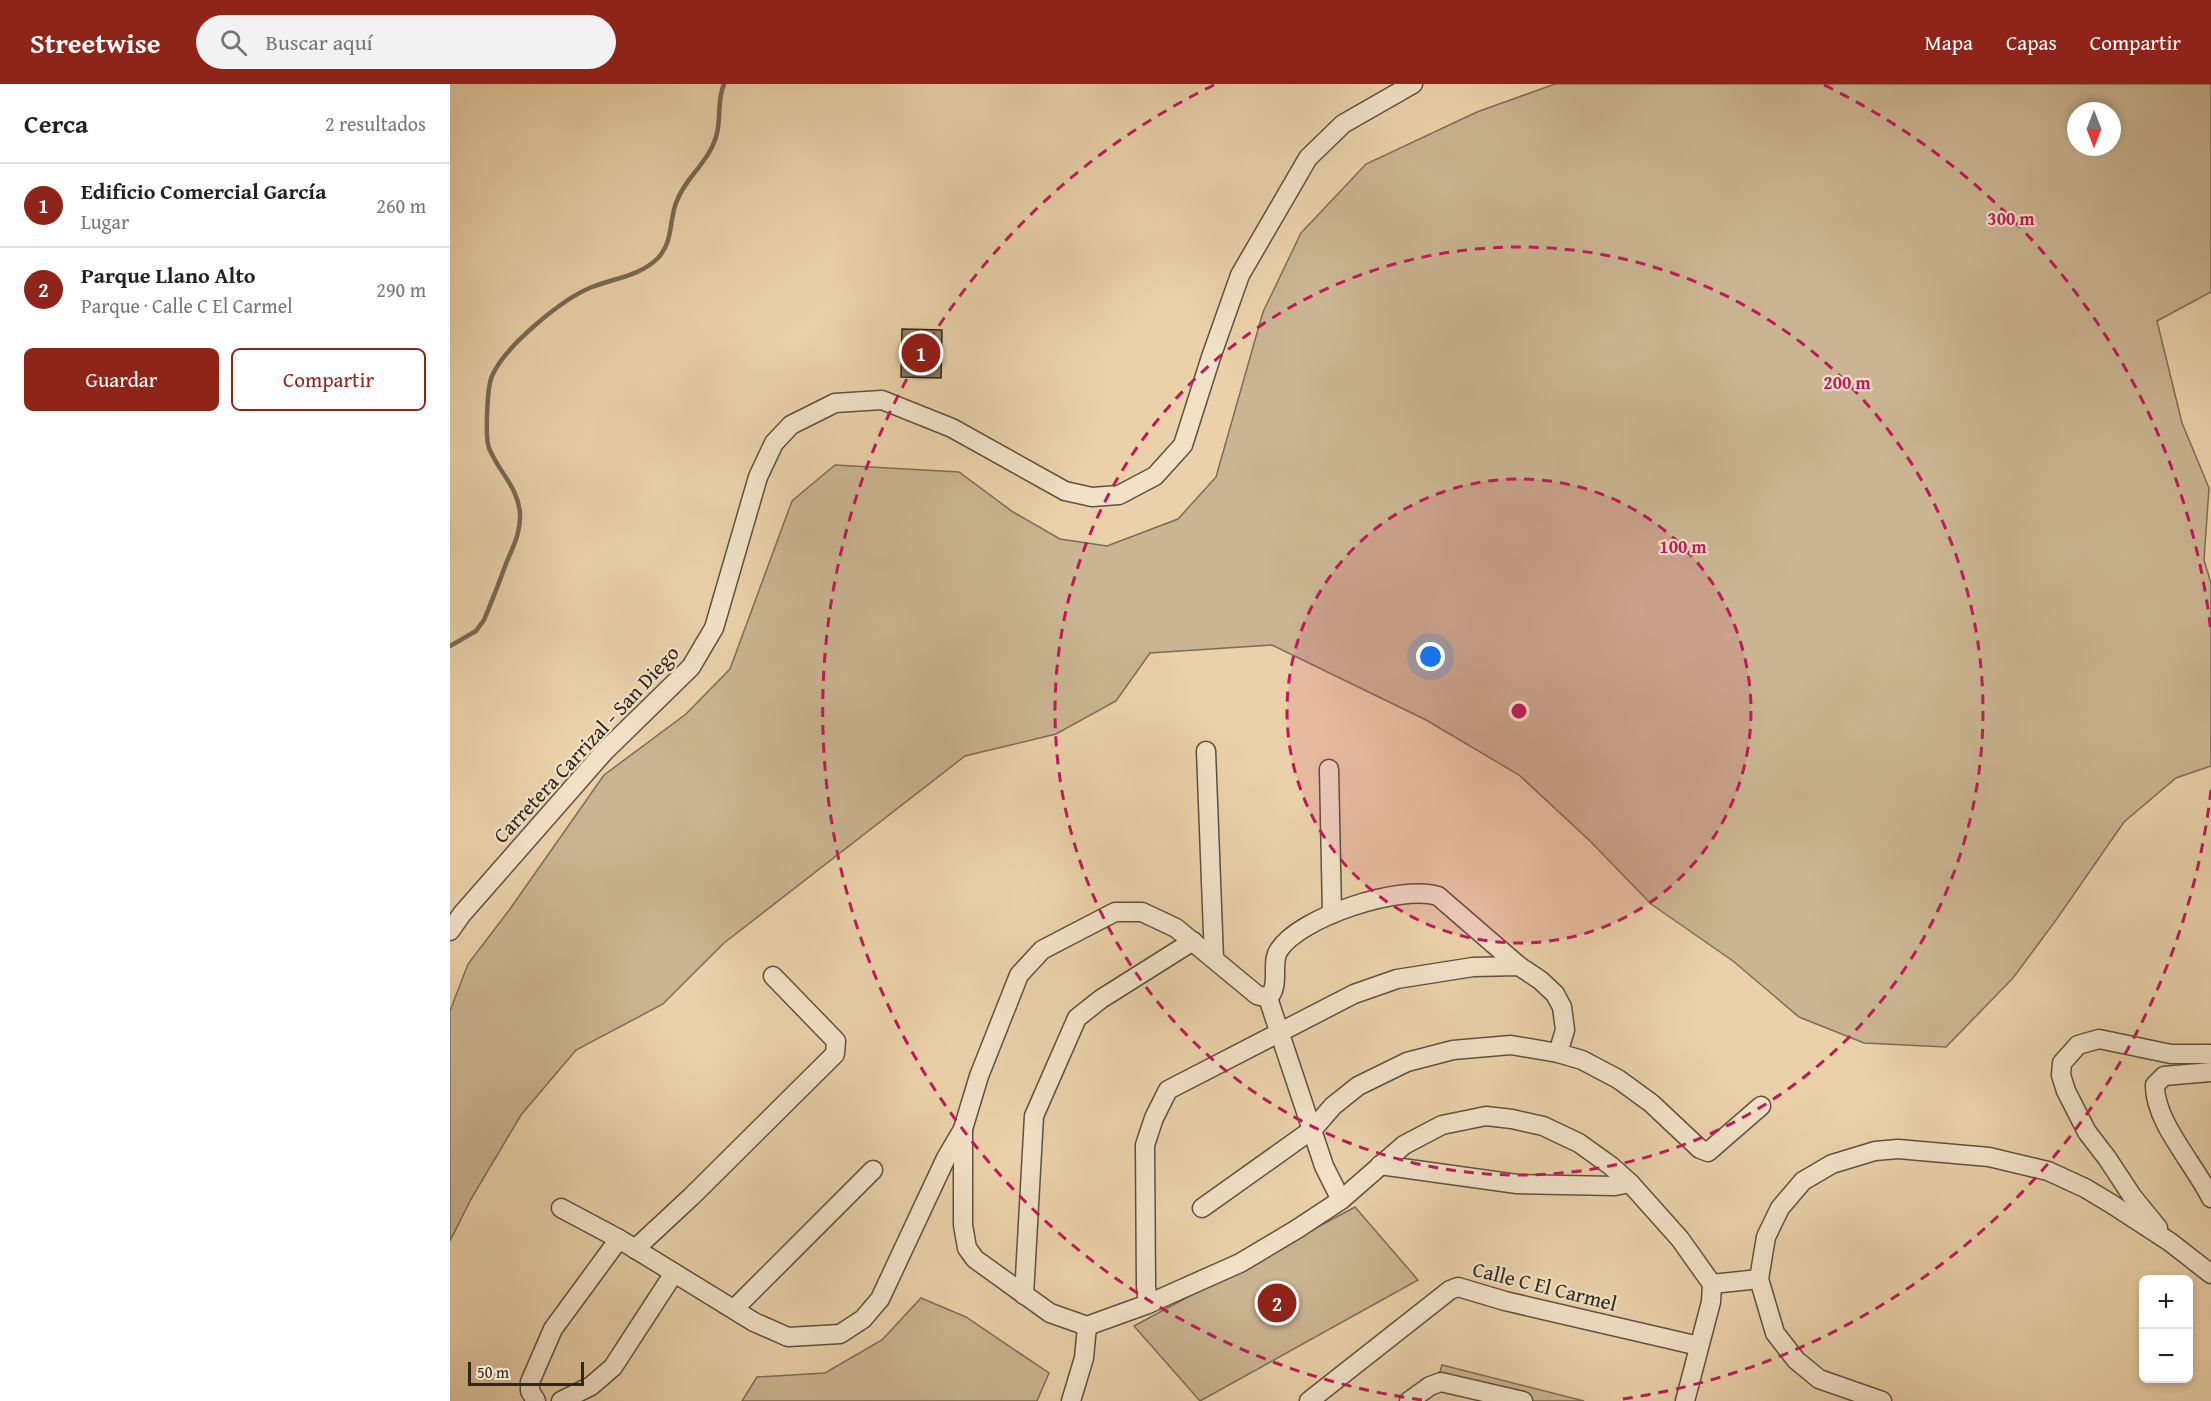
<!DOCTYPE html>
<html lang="es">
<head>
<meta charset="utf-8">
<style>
  :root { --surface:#fff; --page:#f2f2f2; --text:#222; --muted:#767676; --line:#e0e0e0; --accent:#8f2418 }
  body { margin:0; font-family:"Gentium Book Plus",serif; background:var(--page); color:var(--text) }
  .controls { position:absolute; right:18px; bottom:18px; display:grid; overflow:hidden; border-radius:9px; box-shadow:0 3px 9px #0003 }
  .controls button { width:54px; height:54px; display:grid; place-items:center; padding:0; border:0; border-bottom:2px solid var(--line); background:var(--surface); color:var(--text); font:30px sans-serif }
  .compass { position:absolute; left:1617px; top:18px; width:54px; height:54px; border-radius:50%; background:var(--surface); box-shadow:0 3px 9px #0003; rotate:180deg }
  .scale { position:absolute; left:18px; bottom:15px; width:116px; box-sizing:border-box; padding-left:6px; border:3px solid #2f261d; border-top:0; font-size:16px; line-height:21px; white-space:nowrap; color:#2f261d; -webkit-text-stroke:4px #f1e1c7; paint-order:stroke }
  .you { position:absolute; left:981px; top:573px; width:21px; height:21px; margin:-15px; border:4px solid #fff; border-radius:50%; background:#1a73e8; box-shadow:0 0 0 9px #1a73e833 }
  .badge { display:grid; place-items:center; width:39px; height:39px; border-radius:50%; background:var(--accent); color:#fff; font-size:20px; font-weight:700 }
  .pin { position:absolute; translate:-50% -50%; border:3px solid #fff; box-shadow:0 2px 6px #0006 }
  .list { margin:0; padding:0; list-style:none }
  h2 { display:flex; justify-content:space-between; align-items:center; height:78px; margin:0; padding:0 24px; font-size:26px }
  h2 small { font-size:20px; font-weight:400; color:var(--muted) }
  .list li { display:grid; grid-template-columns:39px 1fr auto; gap:18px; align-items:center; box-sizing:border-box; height:84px; padding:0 24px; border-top:2px solid var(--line) }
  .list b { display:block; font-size:22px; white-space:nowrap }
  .list p { margin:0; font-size:20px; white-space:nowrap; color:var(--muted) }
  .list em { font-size:20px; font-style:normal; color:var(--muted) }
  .actions { display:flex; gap:12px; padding:18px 24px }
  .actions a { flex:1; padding:14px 0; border:2px solid var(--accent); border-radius:9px; text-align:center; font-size:21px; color:var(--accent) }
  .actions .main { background:var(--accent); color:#fff }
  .icon { flex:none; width:33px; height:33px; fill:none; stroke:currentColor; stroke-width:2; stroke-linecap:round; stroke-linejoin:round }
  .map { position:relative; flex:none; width:1761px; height:1317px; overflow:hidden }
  header { display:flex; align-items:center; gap:36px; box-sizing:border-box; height:84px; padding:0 30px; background:var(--accent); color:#fff }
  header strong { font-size:28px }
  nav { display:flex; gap:33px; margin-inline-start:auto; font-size:21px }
  .search { width:420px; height:54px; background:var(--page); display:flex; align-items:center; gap:15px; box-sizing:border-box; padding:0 21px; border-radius:33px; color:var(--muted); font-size:22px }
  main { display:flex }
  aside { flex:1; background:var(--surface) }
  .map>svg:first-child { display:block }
  .green { fill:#cab491; stroke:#7c6d57; stroke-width:1.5; fill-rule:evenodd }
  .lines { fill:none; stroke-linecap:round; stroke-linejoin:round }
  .stream { stroke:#796a54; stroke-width:4.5 }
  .building { fill:#907f66; stroke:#2f261d; stroke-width:1.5 }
  .minor-casing { stroke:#5e5140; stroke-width:21 }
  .minor { stroke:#f1e1c7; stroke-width:18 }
  .ring { fill:none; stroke:#c2185b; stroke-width:3; stroke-dasharray:10 8 }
  .labels { text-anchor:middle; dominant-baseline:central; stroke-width:4.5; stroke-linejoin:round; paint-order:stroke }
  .street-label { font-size:21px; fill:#2f261d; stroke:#f1e1c7 }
  .centre { fill:#c2185b; stroke:#f1e1c7; stroke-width:3 }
  .ring-label { font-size:18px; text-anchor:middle; font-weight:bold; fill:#c2185b; stroke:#f1e1c7; stroke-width:4.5; stroke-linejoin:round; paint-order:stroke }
</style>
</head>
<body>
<header>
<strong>Streetwise</strong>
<div class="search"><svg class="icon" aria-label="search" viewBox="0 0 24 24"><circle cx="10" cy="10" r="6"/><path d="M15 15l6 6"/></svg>Buscar aquí</div>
<nav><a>Mapa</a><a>Capas</a><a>Compartir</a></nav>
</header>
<main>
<aside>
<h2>Cerca<small>2 resultados</small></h2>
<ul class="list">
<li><span class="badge">1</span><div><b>Edificio Comercial García</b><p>Lugar</p></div><em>260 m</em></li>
<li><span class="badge">2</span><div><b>Parque Llano Alto</b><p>Parque · Calle C El Carmel</p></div><em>290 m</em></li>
</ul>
<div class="actions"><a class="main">Guardar</a><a>Compartir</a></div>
</aside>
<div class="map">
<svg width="1761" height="1317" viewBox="0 0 1761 1317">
  <rect width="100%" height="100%" fill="#ead1a9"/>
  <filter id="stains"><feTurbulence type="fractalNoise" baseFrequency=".00333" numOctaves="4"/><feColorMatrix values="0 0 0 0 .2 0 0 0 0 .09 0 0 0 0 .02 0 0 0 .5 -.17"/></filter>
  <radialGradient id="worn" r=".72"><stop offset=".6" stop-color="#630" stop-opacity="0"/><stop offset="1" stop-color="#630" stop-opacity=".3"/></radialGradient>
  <g class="green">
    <path d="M1105,0H1761V208L1707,237L1732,339L1759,404L1754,476L1761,499V682L1726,694L1674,738L1606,836L1563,894L1496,963L1414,959L1349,933L1283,877L1201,820L1140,757L1069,691L976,636L822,561L700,569L666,617L606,650L515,672L274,859L213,920L126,966L71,1031L21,1115L0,1157V927L18,880L60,825L154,691L236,630L280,585L342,417L385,381L509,388L563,428L610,455L657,462L728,435L766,393L813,228L851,149L916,80L1027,28ZM1626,27H1662V63H1626Z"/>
    <polygon points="905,1123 968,1196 750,1317 684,1242"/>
    <polygon points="471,1214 516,1233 599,1289 587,1317 292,1317 307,1293 375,1289 432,1256"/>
    <polygon points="992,1281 1134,1317 1041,1317 985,1304"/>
  </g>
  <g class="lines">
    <path class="stream" d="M0,562L26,547L34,536C41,519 48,502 54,485C61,466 71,451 70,429C68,403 48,387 39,364C35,354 37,303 42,292C55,262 112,215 142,203C165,194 190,192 208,174C223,158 219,138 226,119C235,93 261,77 267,49C271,33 267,16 274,0"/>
  </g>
  <polygon class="building" points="452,245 492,246 491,294 451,293"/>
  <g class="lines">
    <g class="minor-casing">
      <g id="minor">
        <polyline points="756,667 764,875"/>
        <polyline points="879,685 882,830"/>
        <polyline points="0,847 12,830 154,668 241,583 264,544 308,393 324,359 341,341 385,319 432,316 502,344 615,407 642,413 669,411 705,392 733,361 761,273 790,191 858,74 893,40 963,0"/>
        <path d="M818,914C831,902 820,879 829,866C850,833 951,800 988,812L1069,882"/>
        <path d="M1761,988L1714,992L1705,1001C1704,1037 1745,1081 1761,1114"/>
        <polyline points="930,1081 1067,1100 1165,1102 1180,1099"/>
        <polyline points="891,1116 874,1082 818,914 807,911 726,844 692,828 665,828 592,866 569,891 529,992 513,1045 513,1141 517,1164 525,1175 600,1229 637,1242 698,1220 790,1179 847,1145 891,1116 954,1061 992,1041 1036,1032 1062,1035 1093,1042 1129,1059 1161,1082 1180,1099 1230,1155 1262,1200 1261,1218 1235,1317"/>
        <polyline points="111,1124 169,1155 304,1238 338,1253 390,1250 413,1235 430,1215 496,1074 513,1045"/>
        <polyline points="752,1124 863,1045 883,1022 908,1002 957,978 1003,966 1061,961 1108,969 1132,976 1168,995 1201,1019 1250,1065 1258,1068 1311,1022"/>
        <polyline points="1708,1144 1682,1112 1657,1074 1637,1048 1616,1007 1611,991 1612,979 1628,961 1649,955 1721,970 1761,970"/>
        <polyline points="185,1165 242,1112 385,970 386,957 323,892"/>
        <polyline points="1262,1200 1309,1195"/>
        <polyline points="574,1211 584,1032 627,934 651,915 743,857"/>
        <polyline points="698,1220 696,1202 695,1061 704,1034 718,1006 904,910 947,895 1023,883 1069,882 1090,896 1105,910 1112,923 1115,946 1108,969"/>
        <polyline points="284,1225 423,1086"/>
        <polyline points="86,1317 80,1307 80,1298 103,1245 169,1155"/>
        <polyline points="111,1317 141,1302 163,1283 224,1189"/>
        <polyline points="621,1317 634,1274 637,1242"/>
        <polyline points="859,1317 1000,1206 1008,1203 1055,1217 1249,1262"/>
        <polyline points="959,1317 980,1302 991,1298 1073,1317"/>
        <polyline points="1432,1317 1369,1295 1346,1276 1325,1249 1309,1195 1316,1153 1330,1124 1353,1097 1382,1080 1425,1067 1448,1065 1539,1073 1598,1087 1635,1104 1660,1119 1720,1158 1761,1190"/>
      </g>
    </g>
    <use href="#minor" class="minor"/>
  </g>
  <circle cx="1069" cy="627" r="232" fill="#c2185b" fill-opacity=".12"/>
  <g class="ring">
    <circle cx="1069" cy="627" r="232"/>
    <circle cx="1069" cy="627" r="464"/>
    <path d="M1761 706A696 696 0 0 1 1166 1316M972 1316A696 696 0 0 1 764 1M1374 1A696 696 0 0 1 1761 548"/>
  </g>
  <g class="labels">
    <g class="street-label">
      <text transform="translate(136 660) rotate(-47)">Carretera Carrizal - San Diego</text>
      <text transform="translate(1095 1202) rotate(14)">Calle C El Carmel</text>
    </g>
  </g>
  <circle cx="1069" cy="627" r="9" class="centre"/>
  <g class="ring-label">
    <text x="1561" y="141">300 m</text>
    <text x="1397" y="305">200 m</text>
    <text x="1233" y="469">100 m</text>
  </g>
  <rect width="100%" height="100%" filter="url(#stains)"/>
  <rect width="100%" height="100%" fill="url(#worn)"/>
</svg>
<div class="controls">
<button>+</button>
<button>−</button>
</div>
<svg class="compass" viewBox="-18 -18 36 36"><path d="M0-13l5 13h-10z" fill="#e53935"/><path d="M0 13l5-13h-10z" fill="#767676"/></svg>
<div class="scale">50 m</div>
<div class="you"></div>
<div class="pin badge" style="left:471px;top:269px">1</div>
<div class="pin badge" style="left:827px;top:1219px">2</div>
</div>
</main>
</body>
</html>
